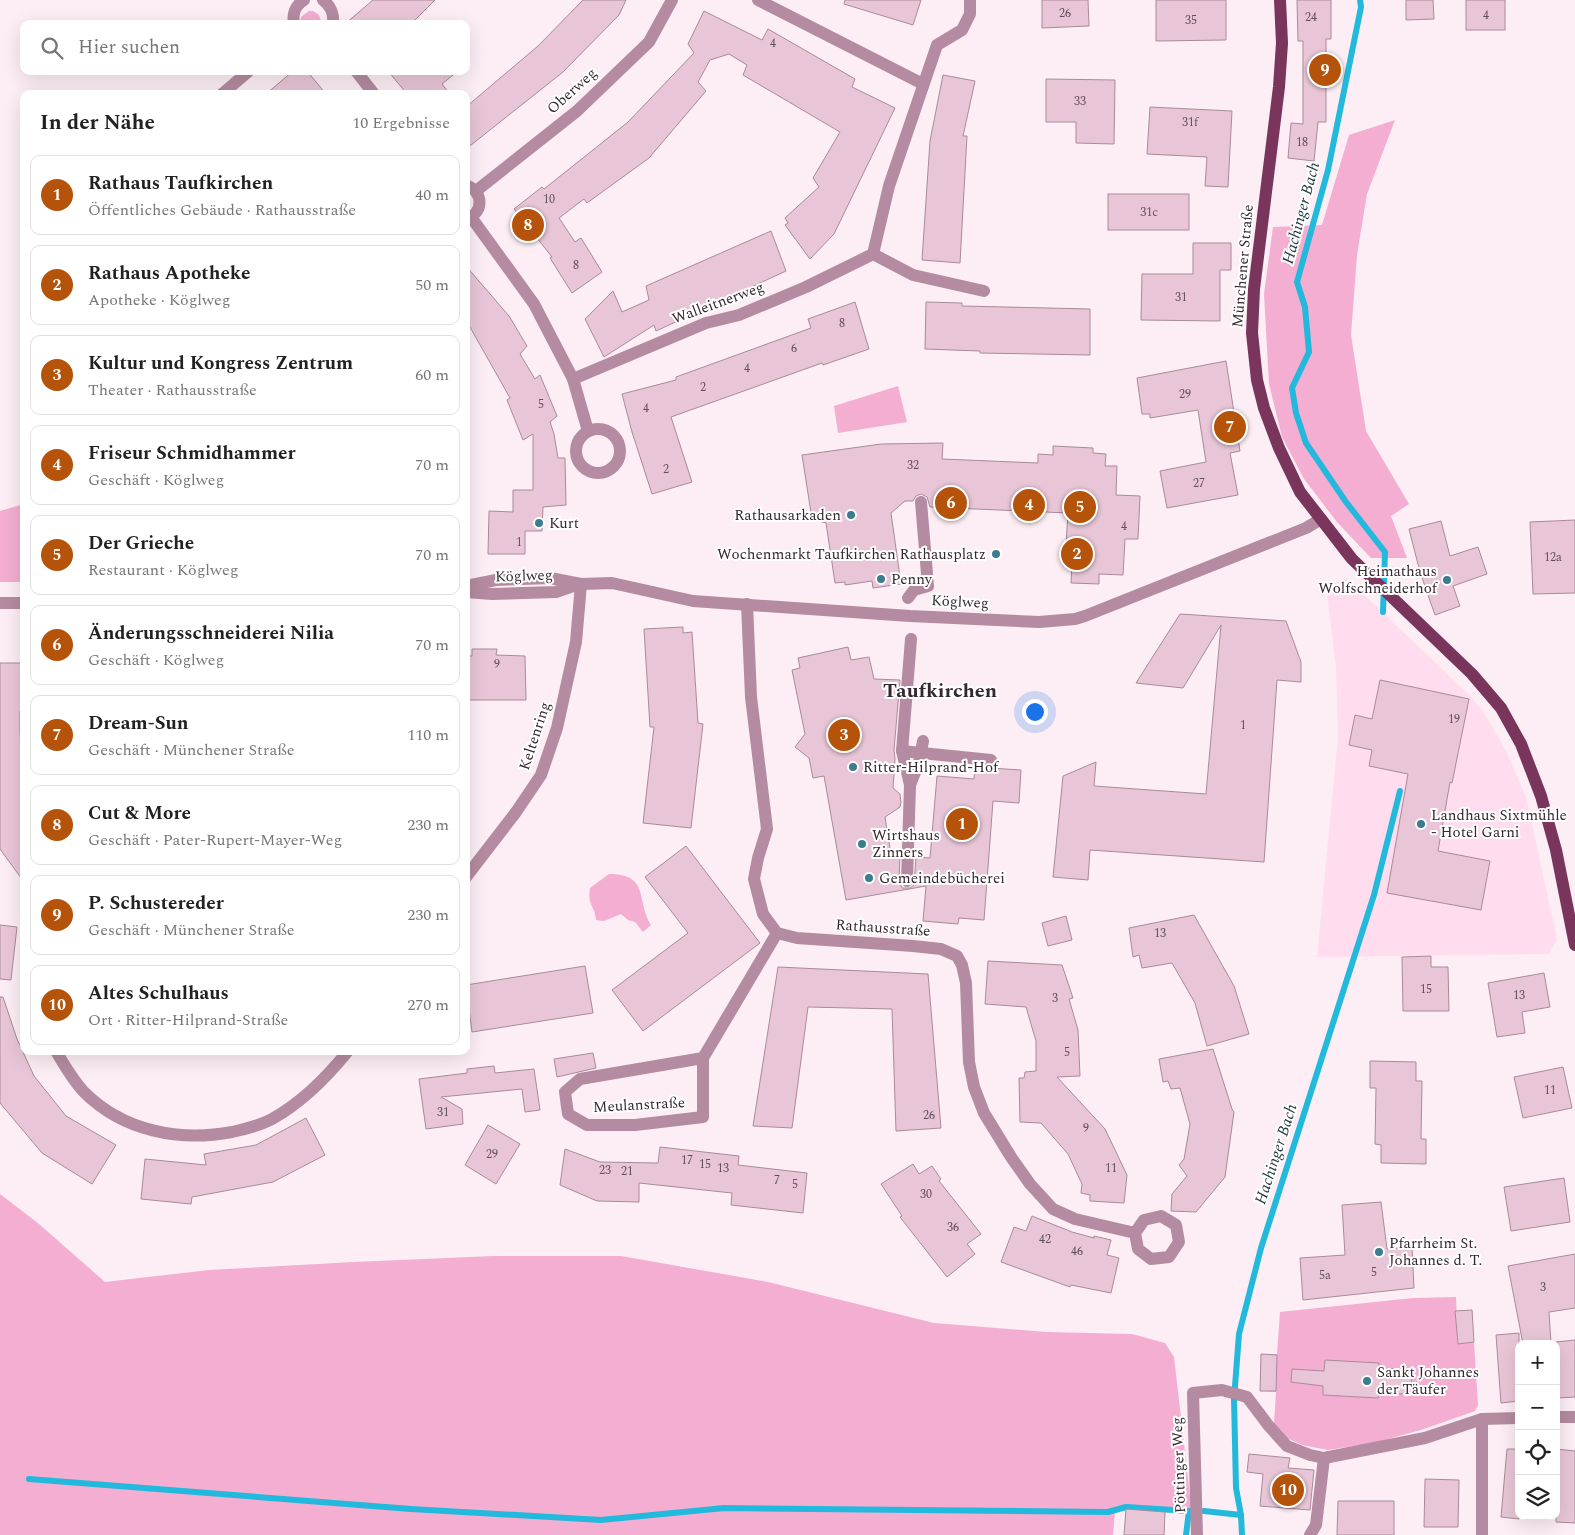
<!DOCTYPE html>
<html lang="de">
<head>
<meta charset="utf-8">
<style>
  :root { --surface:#fff; --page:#f6f6f6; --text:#222; --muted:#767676; --line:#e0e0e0; --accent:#b45309 }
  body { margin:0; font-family:Spectral,serif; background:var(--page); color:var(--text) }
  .controls { position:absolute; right:15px; bottom:15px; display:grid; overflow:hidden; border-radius:10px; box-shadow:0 5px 20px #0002 }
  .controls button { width:45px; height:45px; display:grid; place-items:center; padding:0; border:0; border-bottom:1px solid var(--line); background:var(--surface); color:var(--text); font:25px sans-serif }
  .you { position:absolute; left:1034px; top:711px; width:18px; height:18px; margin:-12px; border:4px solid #fff; border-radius:50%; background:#1a73e8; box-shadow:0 0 0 8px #1a73e833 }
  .badge { display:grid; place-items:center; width:32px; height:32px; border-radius:50%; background:var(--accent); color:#fff; font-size:16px; font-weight:700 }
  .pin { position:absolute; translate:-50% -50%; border:2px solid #fff; box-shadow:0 1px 5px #0006 }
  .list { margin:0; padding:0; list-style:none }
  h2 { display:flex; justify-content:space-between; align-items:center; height:65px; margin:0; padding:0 20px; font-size:21px }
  h2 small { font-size:16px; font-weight:400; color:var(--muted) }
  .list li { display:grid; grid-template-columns:32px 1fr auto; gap:15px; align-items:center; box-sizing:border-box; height:80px; margin:0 10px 10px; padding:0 10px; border:1px solid var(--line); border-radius:10px }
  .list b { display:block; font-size:19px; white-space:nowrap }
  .list p { margin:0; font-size:16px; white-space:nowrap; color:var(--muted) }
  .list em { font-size:16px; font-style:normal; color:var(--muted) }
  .icon { flex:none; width:28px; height:28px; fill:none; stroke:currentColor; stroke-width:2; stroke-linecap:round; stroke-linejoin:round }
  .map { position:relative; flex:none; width:1575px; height:1535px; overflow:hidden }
  .search { position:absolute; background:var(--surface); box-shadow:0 5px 20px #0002; left:20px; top:20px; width:450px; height:55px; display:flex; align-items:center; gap:12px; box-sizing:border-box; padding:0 18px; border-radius:10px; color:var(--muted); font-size:19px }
  .panel { position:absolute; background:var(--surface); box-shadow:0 5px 20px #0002; left:20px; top:90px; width:450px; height:965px; border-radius:10px }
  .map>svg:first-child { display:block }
  .built { fill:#fde }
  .green { fill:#f3aed2 }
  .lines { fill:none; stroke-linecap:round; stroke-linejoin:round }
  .stream { stroke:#22b9dd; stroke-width:6 }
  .building { fill:#e8c6d7; stroke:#aa8a9a }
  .minor { stroke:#b48ba0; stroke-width:12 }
  .major { stroke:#79355c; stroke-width:12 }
  .poi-dot { fill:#3b7c8e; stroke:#fff; stroke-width:2 }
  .labels { text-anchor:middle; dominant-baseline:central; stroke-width:4; stroke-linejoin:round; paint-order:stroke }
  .number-label { font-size:12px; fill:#614f58 }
  .street-label { font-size:15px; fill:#34272e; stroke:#fff }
  .poi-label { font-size:15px; fill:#34272e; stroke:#fff; text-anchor:start }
  .water-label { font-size:16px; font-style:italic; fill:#233a41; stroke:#fff }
  .district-label { font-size:20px; font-weight:bold; fill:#34272e; stroke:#fff }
</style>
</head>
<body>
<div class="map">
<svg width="1575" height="1535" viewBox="0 0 1575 1535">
  <rect width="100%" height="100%" fill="#fceef4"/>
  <polygon class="built" points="1347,578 1471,697 1483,711 1506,751 1526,797 1557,939 1549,954 1317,957 1338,737 1336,667 1326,586"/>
  <g class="green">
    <polygon points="309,11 313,11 319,15 322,24 300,24 301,17"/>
    <polygon points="1395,120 1367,194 1357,255 1351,335 1366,431 1409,504 1391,516 1407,558 1371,558 1337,522 1304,479 1282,437 1269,384 1264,294 1273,227 1322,225 1349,135"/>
    <polygon points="898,386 907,422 838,433 834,406"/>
    <polygon points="24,504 24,582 0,582 0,511"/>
    <path d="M609,874C650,874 636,901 651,925L643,932L635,922L628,920L621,914L604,921L596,920C595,906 587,905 590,888Z"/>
    <polygon points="0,1194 39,1224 105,1282 209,1270 354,1262 493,1256 621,1256 768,1282 934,1323 1046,1332 1132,1334 1165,1343 1174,1357 1192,1513 1126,1508 1115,1512 1113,1535 0,1535"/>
    <polygon points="1456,1297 1458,1343 1474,1342 1478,1405 1475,1411 1424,1429 1374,1443 1328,1450 1302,1445 1285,1437 1274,1424 1276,1392 1260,1391 1261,1354 1277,1354 1280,1312 1413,1298"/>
  </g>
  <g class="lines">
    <g class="stream">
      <polyline points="1360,0 1361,7 1328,170 1297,282 1305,307 1309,352 1292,388 1296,413 1306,443 1346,502 1385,552 1383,612"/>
      <polyline points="29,1479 411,1509 601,1520 724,1508 1108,1512 1126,1507 1189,1511"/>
      <polyline points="1204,1511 1241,1515"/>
      <polyline points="1186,1535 1189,1511 1191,1511"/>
      <polyline points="1242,1535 1241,1515 1236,1488 1234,1399 1239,1334 1261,1248 1374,895 1400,791"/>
    </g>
  </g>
  <g class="building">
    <polygon points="373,0 435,0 411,24 345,24"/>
    <polygon points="583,0 626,0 619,15 563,72 466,149 466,107 538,46"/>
    <polygon points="845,0 921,0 913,25 844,4"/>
    <polygon points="1042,0 1088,0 1089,26 1042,28"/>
    <polygon points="1156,0 1226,0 1226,40 1156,41"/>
    <polygon points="1297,0 1331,0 1331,39 1326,39 1326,122 1318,122 1314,161 1288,158 1291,123 1303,124 1303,41 1298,41"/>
    <polygon points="1406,0 1433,0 1434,19 1406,20"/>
    <rect x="1466" y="0" width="39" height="30"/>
    <polygon points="704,11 762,40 768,29 855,79 852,87 895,108 834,234 810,259 785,225 788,223 785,218 819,187 813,178 840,132 743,75 747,65 729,54 710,60 698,82 706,91 649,158 587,203 584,199 559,218 575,242 581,238 602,272 572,293 550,258 552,257 514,209 542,187 544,189 628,122 694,53 688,44"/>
    <polygon points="293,71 307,71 326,94 266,94"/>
    <polygon points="388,71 458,71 442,84 450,94 407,94"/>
    <polygon points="943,75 975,81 963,136 967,136 960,263 922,260 930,141"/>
    <polygon points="1046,79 1115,80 1114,144 1076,143 1076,122 1046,122"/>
    <polygon points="1150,107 1232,111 1228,187 1205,186 1207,157 1147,154"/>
    <rect x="1108" y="194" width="81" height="36"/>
    <polygon points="771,231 786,271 656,331 654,325 604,357 585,319 613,291 622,312 649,300 646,286"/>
    <polygon points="1193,243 1231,243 1231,270 1220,270 1220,321 1141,320 1142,274 1193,274"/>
    <polygon points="466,266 509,316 527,346 520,354 535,379 540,375 557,416 550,422 554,434 558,458 565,458 566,505 543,507 542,531 525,531 525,554 488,554 489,511 513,512 513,490 533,490 533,434 523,440 507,400 510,398 466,320"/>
    <polygon points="855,302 869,349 823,365 822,363 671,417 692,482 652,494 632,432 622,394 676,380 676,377 811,328 808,319"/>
    <polygon points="926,302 962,303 962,306 1090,309 1090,355 980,353 980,351 925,349"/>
    <polygon points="1226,361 1240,451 1230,453 1238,495 1167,508 1160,471 1206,462 1198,410 1150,418 1150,414 1142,414 1137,378"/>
    <polygon points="943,443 942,459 1038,463 1038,454 1053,455 1053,446 1093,448 1093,453 1106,454 1105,466 1117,466 1116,495 1140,496 1138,539 1125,539 1123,575 1099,574 1099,584 1071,583 1072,560 1065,560 1068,513 930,507 927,497 921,494 916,496 913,501 905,501 891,513 901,584 873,588 872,581 845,585 845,582 835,583 826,523 812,519 802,455 881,444"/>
    <polygon points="1575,520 1575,593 1533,594 1530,522"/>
    <polygon points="1441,521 1450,556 1478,547 1487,574 1453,586 1460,606 1435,615 1420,572 1409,529"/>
    <polygon points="1180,614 1286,621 1301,662 1301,682 1277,680 1264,862 1090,850 1088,880 1053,877 1063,776 1096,762 1094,786 1206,794 1221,625 1183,688 1136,683"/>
    <polygon points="683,627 683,633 692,632 698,723 703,724 691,828 643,823 654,727 650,727 644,629"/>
    <polygon points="848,647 851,660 869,657 874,679 900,680 894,750 895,759 893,788 900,794 901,802 900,807 885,817 891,855 900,856 899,881 902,888 910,888 914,885 916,857 930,858 937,776 974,779 975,767 1021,770 1019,803 993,801 984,920 959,918 958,924 923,921 926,886 846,900 824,776 813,778 809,758 795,747 805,734 792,670 800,668 798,658"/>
    <polygon points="472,649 497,649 496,655 525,656 526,700 466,700 466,656 472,656"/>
    <polygon points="0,663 24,663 24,710 20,711 20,731 22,785 24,790 24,882 0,849"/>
    <polygon points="1380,680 1469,699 1452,783 1450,782 1438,851 1490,861 1481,910 1387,893 1408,774 1369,766 1372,750 1349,745 1355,715 1372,719"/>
    <polygon points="686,846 760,943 643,1031 612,990 688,933 645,877"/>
    <polygon points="1194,915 1234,986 1249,1034 1207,1046 1195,1003 1172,963 1142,968 1139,955 1133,957 1129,928"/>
    <polygon points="1066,916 1072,940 1048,946 1042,923"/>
    <polygon points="0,925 17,927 11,980 0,979"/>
    <polygon points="1431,956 1431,967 1448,967 1449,1011 1403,1011 1402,957"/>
    <polygon points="988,961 1062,965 1073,998 1069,999 1078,1030 1080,1076 1057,1077 1105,1129 1127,1175 1124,1203 1090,1201 1090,1195 1081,1193 1082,1184 1068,1154 1041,1123 1020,1122 1019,1078 1024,1078 1025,1072 1036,1071 1036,1041 1026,1007 985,1004"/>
    <polygon points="585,966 593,1013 472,1032 466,985"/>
    <polygon points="778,967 928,974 941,1128 896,1131 892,1009 808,1007 792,1128 753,1126"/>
    <polygon points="1544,973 1550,1007 1522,1012 1525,1033 1497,1037 1488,983"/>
    <polygon points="0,997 3,997 17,1039 34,1076 66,1116 116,1145 92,1184 42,1153 0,1103"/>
    <polygon points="1213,1049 1232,1109 1234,1112 1225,1177 1196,1212 1171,1211 1172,1194 1187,1176 1179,1165 1184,1159 1190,1124 1180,1088 1171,1089 1168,1081 1163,1082 1159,1059"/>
    <polygon points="593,1053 596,1068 557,1077 554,1059"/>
    <polygon points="1370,1061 1416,1062 1416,1081 1422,1081 1421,1139 1426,1139 1426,1164 1381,1163 1381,1145 1375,1144 1376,1088 1370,1088"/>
    <polygon points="494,1066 495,1073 534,1069 540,1110 525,1112 522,1089 441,1097 462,1109 463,1124 426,1129 419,1079 467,1073 467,1069"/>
    <polygon points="1563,1067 1572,1108 1523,1118 1514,1077"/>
    <polygon points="306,1118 325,1155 273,1182 192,1197 191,1204 141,1199 145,1159 206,1165 204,1154 256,1145"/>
    <polygon points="488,1125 520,1144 496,1184 465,1165"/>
    <polygon points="660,1147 739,1156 738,1165 807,1173 803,1213 731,1205 732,1193 639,1183 639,1202 597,1201 560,1185 565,1149 600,1162 658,1163"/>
    <polygon points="913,1164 919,1174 932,1166 941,1179 939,1181 981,1234 967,1244 975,1254 947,1277 900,1217 902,1216 881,1184"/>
    <polygon points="1564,1178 1570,1222 1511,1231 1504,1187"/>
    <polygon points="1381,1202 1387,1249 1412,1247 1414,1288 1303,1300 1300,1258 1345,1255 1342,1205"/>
    <polygon points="1032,1216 1072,1232 1094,1238 1094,1236 1111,1240 1107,1255 1119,1258 1111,1293 1071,1285 1070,1287 1001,1262 1014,1227 1026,1231"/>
    <polygon points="1575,1254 1575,1308 1549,1312 1551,1344 1523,1344 1508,1266"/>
    <polygon points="1472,1310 1474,1342 1458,1344 1455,1311"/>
    <polygon points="1519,1333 1519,1401 1501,1403 1496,1335"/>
    <polygon points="1575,1340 1575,1397 1556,1398 1556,1342"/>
    <polygon points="1261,1354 1277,1355 1276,1391 1260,1391"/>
    <polygon points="1325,1360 1379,1363 1379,1368 1398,1369 1397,1371 1407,1372 1411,1377 1412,1386 1402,1394 1379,1393 1378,1398 1323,1395 1323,1386 1291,1382 1292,1369 1324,1371"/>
    <polygon points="1507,1449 1519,1449 1519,1519 1501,1517"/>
    <polygon points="1556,1449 1575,1451 1575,1523 1556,1522"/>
    <polygon points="1249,1454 1290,1458 1288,1468 1314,1470 1310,1510 1260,1506 1263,1474 1247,1472"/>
    <polygon points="1425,1479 1459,1480 1458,1527 1424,1527"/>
    <polygon points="1338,1501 1394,1501 1394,1535 1337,1535"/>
    <polygon points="1126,1509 1165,1512 1164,1535 1124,1535"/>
  </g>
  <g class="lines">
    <g class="minor">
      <path d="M323,0C331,6 334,13 333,24"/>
      <polyline points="758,0 923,84"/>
      <path d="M294,24C292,13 295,6 304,0"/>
      <polyline points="356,71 374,94"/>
      <polyline points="222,94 249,71"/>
      <path d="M466,185C484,192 484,213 466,219"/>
      <polyline points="476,191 577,111 649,42 672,0"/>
      <polyline points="471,217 534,304 573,379 588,431"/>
      <polyline points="873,254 913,275 984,291"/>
      <polyline points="573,379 706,323 739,315 806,287 873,254 889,186 937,45 962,30 970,14 970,0"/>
      <circle cx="598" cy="451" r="22"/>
      <polyline points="466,586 496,580 550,578 581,584 612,583 693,601 910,616 1039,622 1075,619 1085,616 1306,528 1321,519"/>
      <polyline points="466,592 492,594 556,592 579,584"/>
      <polyline points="908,598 914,590 928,586 921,502"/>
      <polyline points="0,603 24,603"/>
      <polyline points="747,604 751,697 767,829 758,858 754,879 763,914 777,933 797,938 913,946 941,949 957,956 962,965 966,983 969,1062 974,1087 984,1113 1011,1157 1030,1184 1053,1209 1075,1219 1135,1233"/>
      <polyline points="902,751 991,760"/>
      <polyline points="910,785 919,762 923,741"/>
      <polyline points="466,877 516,812 541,775 557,728 576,642 581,584"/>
      <polyline points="907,881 910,785 902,751 911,639"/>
      <path d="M56,1051C64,1065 73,1080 84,1092C123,1131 179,1142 232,1132C246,1129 259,1126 272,1119C301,1103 327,1077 348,1051"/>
      <polyline points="703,1058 580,1079 565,1092 568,1114 587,1125 635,1125 703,1117 703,1058 777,933"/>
      <polygon points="1161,1216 1176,1225 1179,1242 1169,1257 1151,1259 1138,1249 1135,1233 1144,1220"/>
      <polyline points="1556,1417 1575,1417"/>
      <polyline points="1197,1535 1193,1393 1222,1390 1247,1397 1268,1425 1287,1446 1310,1455 1324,1458 1425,1438 1482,1419 1519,1418"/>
      <polyline points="1310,1535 1316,1525 1324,1458"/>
      <polyline points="1482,1535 1482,1419"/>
    </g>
    <polyline class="major" points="1280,0 1282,43 1279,87 1254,289 1252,333 1257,380 1264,408 1279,448 1300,492 1321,519 1352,559 1472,674 1501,708 1521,744 1541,796 1556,850 1575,945"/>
  </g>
  <g class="poi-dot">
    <circle cx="851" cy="515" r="5"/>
    <circle cx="539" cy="523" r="5"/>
    <circle cx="996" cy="554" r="5"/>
    <circle cx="881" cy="579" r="5"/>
    <circle cx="1447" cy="580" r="5"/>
    <circle cx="853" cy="767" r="5"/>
    <circle cx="1421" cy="824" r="5"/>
    <circle cx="862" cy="844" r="5"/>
    <circle cx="869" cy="878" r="5"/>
    <circle cx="1379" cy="1252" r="5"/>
    <circle cx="1367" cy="1381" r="5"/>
  </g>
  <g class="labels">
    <g class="number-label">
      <text x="1065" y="13">26</text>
      <text x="1486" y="15">4</text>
      <text x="1311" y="17">24</text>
      <text x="1191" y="20">35</text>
      <text x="773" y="43">4</text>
      <text x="1080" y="101">33</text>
      <text x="1190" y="122">31f</text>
      <text x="1302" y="142">18</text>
      <text x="549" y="199">10</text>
      <text x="1149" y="212">31c</text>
      <text x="576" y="265">8</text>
      <text x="1181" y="297">31</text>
      <text x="842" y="323">8</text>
      <text x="794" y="348">6</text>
      <text x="747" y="368">4</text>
      <text x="703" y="387">2</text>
      <text x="1185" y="394">29</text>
      <text x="541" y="404">5</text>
      <text x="646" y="408">4</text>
      <text x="913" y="465">32</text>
      <text x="666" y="469">2</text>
      <text x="1199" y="483">27</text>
      <text x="1124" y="526">4</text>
      <text x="519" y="542">1</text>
      <text x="1553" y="557">12a</text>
      <text x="497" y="664">9</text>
      <text x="1454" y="719">19</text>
      <text x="1243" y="725">1</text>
      <text x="1160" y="933">13</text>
      <text x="1426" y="989">15</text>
      <text x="1519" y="995">13</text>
      <text x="1055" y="998">3</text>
      <text x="1067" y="1052">5</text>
      <text x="1550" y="1090">11</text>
      <text x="443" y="1112">31</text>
      <text x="929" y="1115">26</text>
      <text x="1086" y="1128">9</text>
      <text x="492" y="1154">29</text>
      <text x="687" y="1160">17</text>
      <text x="705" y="1164">15</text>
      <text x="723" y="1168">13</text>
      <text x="1111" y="1168">11</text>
      <text x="605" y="1170">23</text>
      <text x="627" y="1171">21</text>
      <text x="777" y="1180">7</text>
      <text x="795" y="1184">5</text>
      <text x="926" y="1194">30</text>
      <text x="953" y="1227">36</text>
      <text x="1045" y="1239">42</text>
      <text x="1077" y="1251">46</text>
      <text x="1374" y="1272">5</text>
      <text x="1325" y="1275">5a</text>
      <text x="1543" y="1287">3</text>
    </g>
    <g class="street-label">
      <text transform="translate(572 91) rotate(-42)">Oberweg</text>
      <text transform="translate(1243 266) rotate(-85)">Münchener Straße</text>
      <text transform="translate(718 303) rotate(-20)">Walleitnerweg</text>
      <text transform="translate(524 576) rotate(-2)">Köglweg</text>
      <text transform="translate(960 602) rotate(3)">Köglweg</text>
      <text transform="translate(535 736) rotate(-72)">Keltenring</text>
      <text transform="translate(883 928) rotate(4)">Rathausstraße</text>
      <text transform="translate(639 1105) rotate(-3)">Meulanstraße</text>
      <text transform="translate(1179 1465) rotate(-92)">Pöttinger Weg</text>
    </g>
    <g class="poi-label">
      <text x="841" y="515" text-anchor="end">Rathausarkaden</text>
      <text x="549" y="523">Kurt</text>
      <text x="986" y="554" text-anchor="end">Wochenmarkt Taufkirchen Rathausplatz</text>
      <text x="1437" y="571" text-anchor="end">Heimathaus<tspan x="1437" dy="17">Wolfschneiderhof</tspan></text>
      <text x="891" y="579">Penny</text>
      <text x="863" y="767">Ritter-Hilprand-Hof</text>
      <text x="1431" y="815">Landhaus Sixtmühle<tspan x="1431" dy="17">- Hotel Garni</tspan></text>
      <text x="872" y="835">Wirtshaus<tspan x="872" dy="17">Zinners</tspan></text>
      <text x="879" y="878">Gemeindebücherei</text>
      <text x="1389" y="1243">Pfarrheim St.<tspan x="1389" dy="17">Johannes d. T.</tspan></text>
      <text x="1377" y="1372">Sankt Johannes<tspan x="1377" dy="17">der Täufer</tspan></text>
    </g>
    <g class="water-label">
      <text transform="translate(1301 213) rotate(-75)">Hachinger Bach</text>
      <text transform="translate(1276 1154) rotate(-72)">Hachinger Bach</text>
    </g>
    <g class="district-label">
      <text x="940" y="691">Taufkirchen</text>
    </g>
  </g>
</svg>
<div class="controls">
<button>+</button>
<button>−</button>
<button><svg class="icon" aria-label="locate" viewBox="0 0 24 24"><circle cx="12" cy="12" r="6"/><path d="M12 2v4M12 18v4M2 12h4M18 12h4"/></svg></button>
<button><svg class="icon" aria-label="layers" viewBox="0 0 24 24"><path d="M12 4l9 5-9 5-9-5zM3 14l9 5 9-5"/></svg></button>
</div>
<div class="you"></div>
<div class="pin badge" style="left:962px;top:824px">1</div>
<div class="pin badge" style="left:1077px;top:554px">2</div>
<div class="pin badge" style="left:844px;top:735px">3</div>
<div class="pin badge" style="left:1029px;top:505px">4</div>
<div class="pin badge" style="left:1080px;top:507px">5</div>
<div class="pin badge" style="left:951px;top:503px">6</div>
<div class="pin badge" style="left:1230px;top:427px">7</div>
<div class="pin badge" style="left:528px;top:225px">8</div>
<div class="pin badge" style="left:1325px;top:70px">9</div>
<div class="pin badge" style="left:1288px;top:1490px">10</div>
<div class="search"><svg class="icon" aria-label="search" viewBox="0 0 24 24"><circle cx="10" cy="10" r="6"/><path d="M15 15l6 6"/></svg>Hier suchen</div>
<section class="panel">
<h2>In der Nähe<small>10 Ergebnisse</small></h2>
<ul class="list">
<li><span class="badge">1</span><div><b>Rathaus Taufkirchen</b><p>Öffentliches Gebäude · Rathausstraße</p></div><em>40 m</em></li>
<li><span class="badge">2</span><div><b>Rathaus Apotheke</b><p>Apotheke · Köglweg</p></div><em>50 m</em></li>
<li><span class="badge">3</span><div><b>Kultur und Kongress Zentrum</b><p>Theater · Rathausstraße</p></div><em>60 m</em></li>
<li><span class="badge">4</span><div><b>Friseur Schmidhammer</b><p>Geschäft · Köglweg</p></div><em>70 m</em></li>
<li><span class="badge">5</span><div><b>Der Grieche</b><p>Restaurant · Köglweg</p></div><em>70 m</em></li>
<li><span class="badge">6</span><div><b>Änderungsschneiderei Nilia</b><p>Geschäft · Köglweg</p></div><em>70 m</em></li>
<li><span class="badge">7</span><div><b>Dream-Sun</b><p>Geschäft · Münchener Straße</p></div><em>110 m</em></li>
<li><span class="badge">8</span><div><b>Cut &amp; More</b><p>Geschäft · Pater-Rupert-Mayer-Weg</p></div><em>230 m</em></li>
<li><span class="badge">9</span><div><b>P. Schustereder</b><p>Geschäft · Münchener Straße</p></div><em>230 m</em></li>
<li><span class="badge">10</span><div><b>Altes Schulhaus</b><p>Ort · Ritter-Hilprand-Straße</p></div><em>270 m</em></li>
</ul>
</section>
</div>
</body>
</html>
